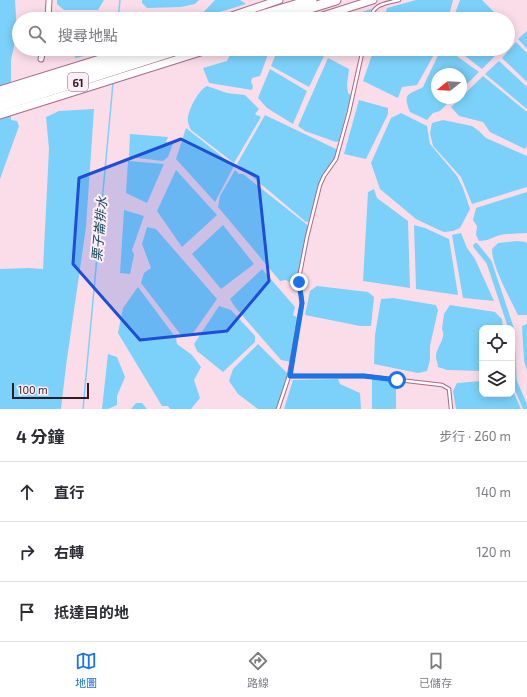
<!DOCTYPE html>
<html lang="zh-TW">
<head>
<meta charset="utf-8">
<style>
  :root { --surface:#fff; --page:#f2f2f3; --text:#2b2b33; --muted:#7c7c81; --line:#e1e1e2; --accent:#1a73e8 }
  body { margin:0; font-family:"Exo 2","Noto Sans TC",sans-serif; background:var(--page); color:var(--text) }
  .controls { position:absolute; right:12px; bottom:12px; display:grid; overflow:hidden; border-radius:8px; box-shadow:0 2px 10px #0003 }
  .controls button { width:36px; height:36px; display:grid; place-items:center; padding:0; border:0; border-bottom:1px solid var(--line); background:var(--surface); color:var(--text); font:20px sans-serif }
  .compass { position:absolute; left:431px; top:68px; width:36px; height:36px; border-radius:50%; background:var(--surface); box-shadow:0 2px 10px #0003; rotate:252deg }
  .scale { position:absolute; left:12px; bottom:10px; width:77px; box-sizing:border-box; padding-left:4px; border:2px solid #341a27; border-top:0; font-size:11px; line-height:14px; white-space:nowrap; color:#341a27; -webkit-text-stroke:3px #feeef5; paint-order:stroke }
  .stop { position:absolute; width:12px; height:12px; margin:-9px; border:3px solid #1a73e8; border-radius:50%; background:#fff }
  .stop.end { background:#1a73e8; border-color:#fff; box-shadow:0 1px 4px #0008 }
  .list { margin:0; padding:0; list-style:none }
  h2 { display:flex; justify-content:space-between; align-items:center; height:52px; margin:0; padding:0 16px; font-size:17px }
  h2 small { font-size:13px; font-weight:400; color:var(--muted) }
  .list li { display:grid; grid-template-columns:26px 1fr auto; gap:12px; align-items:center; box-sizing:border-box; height:60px; padding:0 16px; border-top:1px solid var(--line) }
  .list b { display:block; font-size:15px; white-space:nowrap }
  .list em { font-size:13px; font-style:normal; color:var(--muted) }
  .icon { flex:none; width:22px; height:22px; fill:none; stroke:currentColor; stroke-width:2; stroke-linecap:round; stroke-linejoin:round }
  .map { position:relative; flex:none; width:527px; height:409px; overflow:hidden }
  .search { position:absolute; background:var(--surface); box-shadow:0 2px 10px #0003; left:12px; right:12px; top:12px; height:44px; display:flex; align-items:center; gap:10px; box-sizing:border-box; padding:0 14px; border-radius:22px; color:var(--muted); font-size:15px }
  .sheet { height:232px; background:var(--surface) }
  nav { display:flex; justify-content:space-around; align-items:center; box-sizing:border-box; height:56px; border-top:1px solid var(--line); background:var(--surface); font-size:11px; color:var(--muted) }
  nav a { display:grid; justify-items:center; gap:2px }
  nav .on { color:var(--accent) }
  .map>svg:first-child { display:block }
  .water { fill:#7bd1fa }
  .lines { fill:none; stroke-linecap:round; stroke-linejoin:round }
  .stream { stroke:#7bd1fa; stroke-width:1.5 }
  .canal { stroke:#7bd1fa; stroke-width:5.5 }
  .lane-casing { stroke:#a96987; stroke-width:4.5 }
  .street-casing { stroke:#a96987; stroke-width:7 }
  .secondary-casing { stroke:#a96987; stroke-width:9 }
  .highway-casing { stroke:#a96987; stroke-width:11 }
  .lane { stroke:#fff; stroke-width:2.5 }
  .street { stroke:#fff; stroke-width:5 }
  .secondary { stroke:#fff; stroke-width:7 }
  .highway { stroke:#fff; stroke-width:9 }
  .route { stroke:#1a73e8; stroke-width:5 }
  .marked { fill:#1d4ed8; fill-opacity:0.2; stroke:#1d4ed8; stroke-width:3; stroke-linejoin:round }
  .labels { text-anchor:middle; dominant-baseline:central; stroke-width:4; stroke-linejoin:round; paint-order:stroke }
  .shield { fill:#feeef5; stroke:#715a65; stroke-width:1 }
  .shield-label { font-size:11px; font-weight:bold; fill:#341a27 }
  .water-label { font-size:13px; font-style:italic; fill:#114358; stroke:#feeef5 }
</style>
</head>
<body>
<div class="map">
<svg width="527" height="409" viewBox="0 0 527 409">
  <rect width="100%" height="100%" fill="#fadde9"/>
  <g class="water">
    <polygon points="0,0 15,0 17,33 11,60 11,120 17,121 19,126 0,179"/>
    <polygon points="57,0 104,0 98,10 64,10 57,4"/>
    <polygon points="142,0 199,0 195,4 181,7 147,8 142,3"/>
    <polygon points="215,0 240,0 246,4 197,19"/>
    <polygon points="416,0 453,0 448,19 384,19 387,8"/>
    <polygon points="460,0 482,0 501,19 453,19"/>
    <polygon points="371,9 368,19 342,19"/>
    <polygon points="64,13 103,13 102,19 64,19"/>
    <polygon points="527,31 527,49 518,39"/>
    <polygon points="516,42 527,53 527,82 502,58"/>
    <polygon points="58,49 98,49 97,53 76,58 73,55 57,54"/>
    <polygon points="253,49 270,49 260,76 252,78 251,82 253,86 252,90 209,83 203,68 227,61 230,55"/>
    <polygon points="278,49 313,49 324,56 309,87 271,66"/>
    <polygon points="374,49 432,49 436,51 417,85 402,87 398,98 363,81"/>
    <path d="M441,49H447L479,72L461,90V74H437V98H453L440,111L433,113L427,120L410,112C402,92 409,95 423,87Z"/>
    <polygon points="456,49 502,49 482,69"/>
    <polygon points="328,58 349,69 347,85 348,93 351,95 339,141 336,142 305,131 298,126"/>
    <polygon points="499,61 527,87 527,109 485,74"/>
    <polygon points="270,69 307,91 293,124 267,108 258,98"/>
    <polygon points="483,76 527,112 527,146 525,149 490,132 483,122 459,116 451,107"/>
    <path d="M207,86L227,93L245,95L259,109L255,114L261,117L234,163L191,130C189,126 187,121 188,117C190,107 198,91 207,86Z"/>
    <polygon points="359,100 388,108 388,114 366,159 344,154"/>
    <polygon points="94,109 86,227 66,366 61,409 0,409 0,269 28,268 43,269 49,149 46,117 59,111"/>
    <polygon points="401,113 427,126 430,144 457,176 463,188 470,209 460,228 453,231 444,232 439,230 416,219 380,189 371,163 391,118"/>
    <polygon points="265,115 336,149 337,156 322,180 311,221 306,222 237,164"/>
    <polygon points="443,120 472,126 479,131 486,138 527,156 527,187 472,204 461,177 433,146 430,133 432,123"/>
    <polygon points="186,128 234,166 215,202 176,159"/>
    <polygon points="130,134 168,137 166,142 173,144 168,157 163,161 129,157"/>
    <polygon points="128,161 164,164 147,203 126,193"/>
    <polygon points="176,170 217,215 182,247 157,211"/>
    <polygon points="235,170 239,174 243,174 310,227 299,282 289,282 286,280 280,281 218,207 220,196"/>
    <polygon points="374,189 377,198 408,221 410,288 363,281 368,192"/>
    <path d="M527,192V233C518,234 509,233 501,235C492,237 489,241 479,241L476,235L477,226L473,220L476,208Z"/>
    <polygon points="124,210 144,216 132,250 134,255 130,274 120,273"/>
    <polygon points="223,225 254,264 221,289 192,254"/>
    <polygon points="414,225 425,228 449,239 458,295 416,289"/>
    <polygon points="147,227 156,229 217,299 191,336 181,335 141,283 144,273 151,268 142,244"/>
    <polygon points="461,233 467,248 475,259 494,301 463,298 452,235"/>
    <path d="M517,241L526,242L527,244V315H518C510,298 492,267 492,249L498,243Z"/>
    <polygon points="262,269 295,307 293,315 298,318 291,362 281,360 235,307 230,299"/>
    <polygon points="317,286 368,292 374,297 371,326 360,326 305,315 310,291"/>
    <polygon points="138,287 176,338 177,344 192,355 201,367 194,380 200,398 191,409 170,409 168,406 162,406 118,333 123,308"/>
    <polygon points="393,298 436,305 438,310 430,346 430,360 427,371 418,373 374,364 375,335 381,299"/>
    <path d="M450,305L495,312L502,319L503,328H482V371L447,370L438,367C438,364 436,360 436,357C436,347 447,338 442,329L444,314Z"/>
    <polygon points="219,306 231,310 255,336 255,342 223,372 197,351 194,344"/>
    <polygon points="527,324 527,371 524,361 522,326"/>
    <polygon points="258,344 288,374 277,409 258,409 238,394 229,381 233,369"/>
    <polygon points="108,354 117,357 125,377 117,396 117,405 108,409 102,409"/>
    <polygon points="372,378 396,381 396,409 372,409"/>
    <polygon points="338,379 340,384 360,393 361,409 284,409 293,380"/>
    <polygon points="482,381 482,394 512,394 512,385 513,391 521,409 456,409 453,391 457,383"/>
    <polygon points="136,403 142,403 147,409 131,409"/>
  </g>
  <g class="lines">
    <g class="stream">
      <polyline points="118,19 120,0"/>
      <polyline points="83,409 113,83"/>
    </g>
    <g class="canal">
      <polyline points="476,246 489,262 511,328"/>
      <polyline points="512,340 514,381 526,409"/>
    </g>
    <g class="lane-casing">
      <g id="lane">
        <path d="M370,19C374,3 385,4 399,0"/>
        <polyline points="289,376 364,376 442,385 449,389 451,409"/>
        <polyline points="278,409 289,376 302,303 299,278 307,237 320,185 324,176 336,159 349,112 363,49"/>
      </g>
    </g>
    <g class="street-casing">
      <g id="street">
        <polyline points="48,19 49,0"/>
        <polyline points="41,59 43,49"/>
      </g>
    </g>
    <g class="secondary-casing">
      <g id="secondary">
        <polyline points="223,19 279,0"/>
        <polyline points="313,19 373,0"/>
        <polyline points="0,90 132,49"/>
        <polyline points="0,115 210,49"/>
      </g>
    </g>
    <g class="highway-casing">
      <g id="highway">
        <polyline points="249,19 312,0"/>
        <polyline points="275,19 336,0"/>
        <polyline points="0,98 154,49"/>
        <polyline points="0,107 181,49"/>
      </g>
    </g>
    <use href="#lane" class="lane"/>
    <use href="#street" class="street"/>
    <use href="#secondary" class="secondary"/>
    <use href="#highway" class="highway"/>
  </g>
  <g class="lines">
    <polyline class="route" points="299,282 302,303 290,376 364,376 397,380"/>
  </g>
  <path class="marked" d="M181,139L258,177L269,281L227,331L140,340L73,264L79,178Z"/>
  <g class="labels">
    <rect class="shield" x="68" y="73" width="20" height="18" rx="3"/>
    <g class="shield-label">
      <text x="78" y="82">61</text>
    </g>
    <g class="water-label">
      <text transform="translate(99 229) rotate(-85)">栗子崙排水</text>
    </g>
  </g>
</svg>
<div class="controls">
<button><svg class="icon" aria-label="locate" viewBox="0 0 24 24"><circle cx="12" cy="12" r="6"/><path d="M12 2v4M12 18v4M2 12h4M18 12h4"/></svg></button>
<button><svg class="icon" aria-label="layers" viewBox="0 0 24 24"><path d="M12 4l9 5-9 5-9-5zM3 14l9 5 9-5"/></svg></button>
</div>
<svg class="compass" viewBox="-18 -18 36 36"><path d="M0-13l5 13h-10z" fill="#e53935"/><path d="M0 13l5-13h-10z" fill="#7c7c81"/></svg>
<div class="scale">100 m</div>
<div class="stop" style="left:397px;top:380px"></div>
<div class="stop end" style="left:299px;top:282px"></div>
<div class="search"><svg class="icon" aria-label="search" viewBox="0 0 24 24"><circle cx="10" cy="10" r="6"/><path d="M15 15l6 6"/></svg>搜尋地點</div>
</div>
<section class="sheet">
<h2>4 分鐘<small>步行 · 260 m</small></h2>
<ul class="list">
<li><svg class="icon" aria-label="ahead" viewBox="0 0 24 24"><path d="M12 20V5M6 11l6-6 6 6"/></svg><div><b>直行</b></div><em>140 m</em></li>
<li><svg class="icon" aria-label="right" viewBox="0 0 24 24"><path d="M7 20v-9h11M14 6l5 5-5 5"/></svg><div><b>右轉</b></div><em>120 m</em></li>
<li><svg class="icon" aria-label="arrive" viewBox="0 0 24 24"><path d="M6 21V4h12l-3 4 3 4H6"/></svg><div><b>抵達目的地</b></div></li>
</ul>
</section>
<nav>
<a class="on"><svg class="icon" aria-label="map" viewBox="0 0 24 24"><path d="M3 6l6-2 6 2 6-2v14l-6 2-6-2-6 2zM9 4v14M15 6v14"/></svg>地圖</a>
<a><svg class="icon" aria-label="directions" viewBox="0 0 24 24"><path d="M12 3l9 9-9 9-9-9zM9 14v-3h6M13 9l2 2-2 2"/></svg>路線</a>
<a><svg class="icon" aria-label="saved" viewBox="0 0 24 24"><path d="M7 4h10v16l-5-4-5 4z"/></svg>已儲存</a>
</nav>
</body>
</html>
